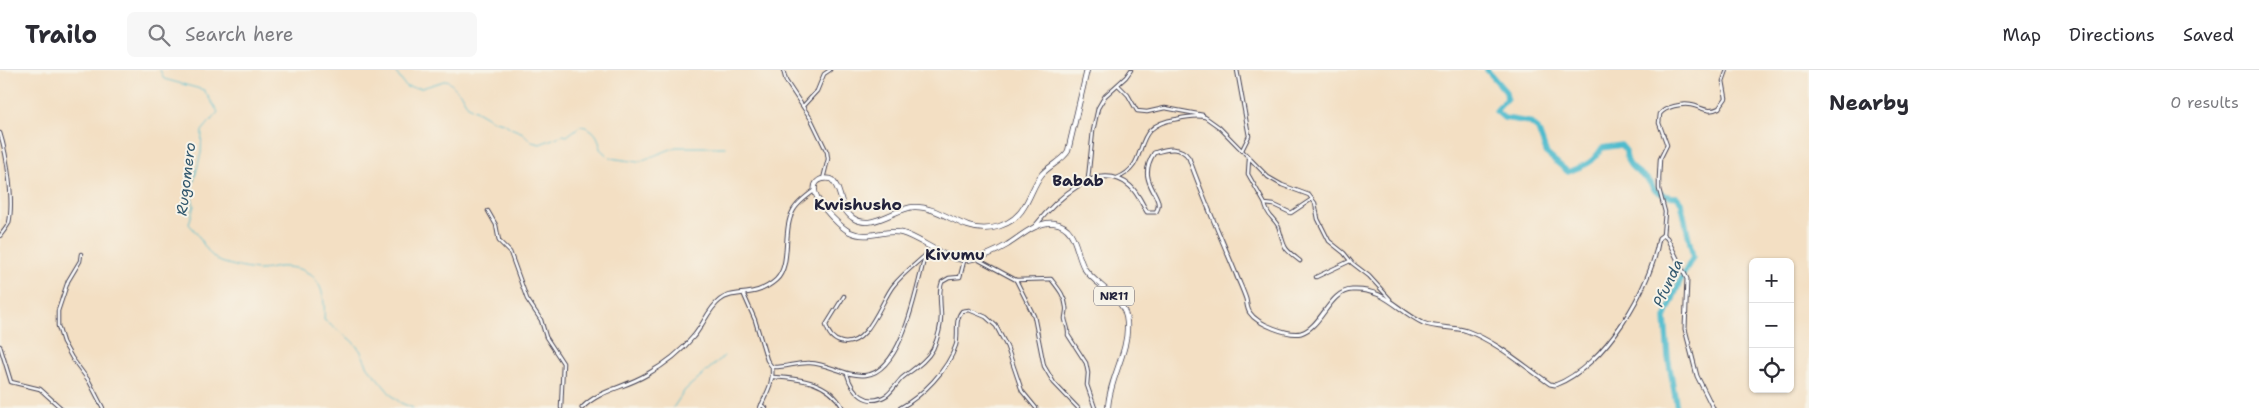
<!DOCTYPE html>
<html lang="en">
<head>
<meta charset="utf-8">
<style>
  :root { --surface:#fff; --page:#f7f7f7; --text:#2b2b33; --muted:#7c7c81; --line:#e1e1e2 }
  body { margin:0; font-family:"Shantell Sans",sans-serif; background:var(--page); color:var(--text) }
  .controls { position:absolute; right:15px; bottom:15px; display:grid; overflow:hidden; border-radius:8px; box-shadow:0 1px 4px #0004 }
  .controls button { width:45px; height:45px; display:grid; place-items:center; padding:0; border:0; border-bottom:1px solid var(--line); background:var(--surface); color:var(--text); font:25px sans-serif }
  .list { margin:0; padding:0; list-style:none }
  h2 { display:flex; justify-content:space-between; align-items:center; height:65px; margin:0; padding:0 20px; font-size:21px }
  h2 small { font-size:16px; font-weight:400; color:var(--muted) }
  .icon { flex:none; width:28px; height:28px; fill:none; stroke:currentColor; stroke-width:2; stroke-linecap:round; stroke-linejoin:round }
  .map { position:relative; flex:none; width:1809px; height:338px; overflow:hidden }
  header { display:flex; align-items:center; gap:30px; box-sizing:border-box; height:70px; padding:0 25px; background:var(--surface); border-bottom:1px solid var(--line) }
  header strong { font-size:24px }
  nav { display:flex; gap:28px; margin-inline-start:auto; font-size:18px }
  .search { width:350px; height:45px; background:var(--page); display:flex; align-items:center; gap:12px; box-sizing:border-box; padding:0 18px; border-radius:8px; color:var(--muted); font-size:19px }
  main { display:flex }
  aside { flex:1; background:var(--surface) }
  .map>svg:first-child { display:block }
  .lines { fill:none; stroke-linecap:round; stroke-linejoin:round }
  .stream { stroke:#50bbcd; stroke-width:1 }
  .river { stroke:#50bbcd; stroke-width:5.5 }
  .street-casing { stroke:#413e4f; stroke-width:4.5 }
  .secondary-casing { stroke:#413e4f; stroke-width:5 }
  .highway-casing { stroke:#413e4f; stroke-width:6 }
  .street { stroke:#fff; stroke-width:2.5 }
  .secondary { stroke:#fff; stroke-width:3 }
  .highway { stroke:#fff; stroke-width:4.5 }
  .labels { text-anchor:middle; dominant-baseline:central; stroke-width:4; stroke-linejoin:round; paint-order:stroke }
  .shield { fill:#f7f3e8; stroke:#62616f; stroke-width:1 }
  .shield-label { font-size:12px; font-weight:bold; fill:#22223b }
  .water-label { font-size:15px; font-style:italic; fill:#32586e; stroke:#f7f3e8 }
  .quarter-label { font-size:16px; font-weight:bold; fill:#22223b; stroke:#f7f3e8 }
</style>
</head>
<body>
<header>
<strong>Trailo</strong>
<div class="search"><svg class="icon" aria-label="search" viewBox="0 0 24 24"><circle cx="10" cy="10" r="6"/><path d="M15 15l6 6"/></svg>Search here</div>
<nav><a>Map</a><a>Directions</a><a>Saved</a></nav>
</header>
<main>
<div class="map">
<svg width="1809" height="338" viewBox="0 0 1809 338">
  <rect width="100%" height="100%" fill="#f7f3e8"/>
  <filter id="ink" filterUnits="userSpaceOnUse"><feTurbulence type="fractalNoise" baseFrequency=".02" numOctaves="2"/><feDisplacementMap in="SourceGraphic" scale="10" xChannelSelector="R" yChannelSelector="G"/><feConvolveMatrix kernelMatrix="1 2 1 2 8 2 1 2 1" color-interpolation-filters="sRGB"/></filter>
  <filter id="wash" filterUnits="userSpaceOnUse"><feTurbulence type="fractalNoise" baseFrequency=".0096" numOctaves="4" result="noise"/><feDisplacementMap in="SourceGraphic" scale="20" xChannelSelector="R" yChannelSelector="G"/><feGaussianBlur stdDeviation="1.12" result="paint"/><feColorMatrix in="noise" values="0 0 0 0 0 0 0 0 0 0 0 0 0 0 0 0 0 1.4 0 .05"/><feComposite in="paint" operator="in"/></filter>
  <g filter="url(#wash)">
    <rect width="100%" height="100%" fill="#f3dfc3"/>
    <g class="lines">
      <g class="stream">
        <path d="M160,0L164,9L204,20L218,42L202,61L201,83L191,123L194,136L189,154C201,166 206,185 221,192C230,195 250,200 259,200C268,200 277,196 285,197C319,198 326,221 324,250L351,270L360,280L368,297L393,327L401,333L413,338"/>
        <path d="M394,0L406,17L422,18L447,10L461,24L468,36L494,51L504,53L511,58L523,63L532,72L540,74L563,65L567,66L580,56C593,57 600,67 600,79L610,88L638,92L676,77H725"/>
        <polyline points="673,338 685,320 724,286"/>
      </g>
      <path class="river" d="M1487,0L1506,22L1507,28L1496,41L1504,48L1529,52L1538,59L1547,84L1568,102C1586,94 1590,96 1602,78L1621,75L1626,81C1626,98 1637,100 1647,109C1650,112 1651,116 1654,119C1660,124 1669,127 1677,127L1681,132L1693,187L1681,209L1665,248L1668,287L1677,338"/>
    </g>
  </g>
  <g filter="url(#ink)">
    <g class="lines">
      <g class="street-casing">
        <g id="street">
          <polyline points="783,0 786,11 811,49 827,82 828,89 823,109"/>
          <polyline points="1237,0 1249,66 1242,80"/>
          <polyline points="1118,15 1128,25 1137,41 1147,42 1165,38 1203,45"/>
          <polyline points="803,36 817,21 824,4 830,0"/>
          <path d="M0,63C7,85 14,130 9,153C7,157 3,162 0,166"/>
          <polyline points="1249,89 1248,104 1265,134 1274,135 1291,143 1312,129"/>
          <path d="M1117,108C1154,93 1126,56 1177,49C1186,47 1196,45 1205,47L1219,57L1268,107L1282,115L1309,125L1315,133L1318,149L1329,171L1344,183L1352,193L1369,206L1390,229"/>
          <polyline points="1088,109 1093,61 1098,38 1105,26 1126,7 1131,0"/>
          <path d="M1265,134C1267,147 1276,149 1279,158C1285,178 1282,177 1300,191"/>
          <polyline points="488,141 496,155 499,171 510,182 527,229 541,250 546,267 563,293 561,338"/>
          <path d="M1663,165L1665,142L1659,119V108L1660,89L1667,75L1659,53L1660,44C1665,37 1682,33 1691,35C1702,37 1707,44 1719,38L1726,28L1723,11L1727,0"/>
          <polyline points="81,184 80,191 68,211 58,241 58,256 63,272 72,288 89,311 103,338"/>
          <path d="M977,189L1016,210L1051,209C1058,218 1065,226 1066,237C1067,241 1065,245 1065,249C1066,255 1069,258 1068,265L1086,293L1088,303L1087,315L1095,338"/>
          <polyline points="1316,207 1350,191"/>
          <polyline points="1016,210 1034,246 1044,296 1054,313 1078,338"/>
          <path d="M744,225L755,250L767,290L772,297C785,298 797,292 810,293C830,294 846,307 866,305C903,301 917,215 925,186"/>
          <path d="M844,226L826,255C828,263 833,270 841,272C867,279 881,231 893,216C904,202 920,191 932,179"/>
          <polyline points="0,276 11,312 40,319 61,338"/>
          <path d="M847,304C852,322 867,338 887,325C893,320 897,313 902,308C913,299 926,292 933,279C937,270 941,256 941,246C941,235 938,222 942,212L949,208L960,207L964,191"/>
          <path d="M773,307C802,309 828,311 843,338"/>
          <polyline points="761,335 766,338"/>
          <path d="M760,338C766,324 774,313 772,297"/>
          <path d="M900,338C922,326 948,300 956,275C959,264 954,250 962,241L969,240L979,244L986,247L996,256L1007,277L1022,321L1036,338"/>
        </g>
      </g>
      <g class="secondary-casing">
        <g id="secondary">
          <path d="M1035,156C1055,131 1097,88 1130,116C1138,123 1142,134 1147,142H1156C1167,125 1134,114 1154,83C1166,79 1181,75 1189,88C1203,128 1220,165 1236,204C1239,212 1243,220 1246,229C1247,233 1247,239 1250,243C1257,254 1289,266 1301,263C1322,257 1329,221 1352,220C1385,218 1397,241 1423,253C1437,259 1453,256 1467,261C1497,272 1524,296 1550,314L1555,315C1604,297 1651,218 1659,168L1663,165L1667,168L1687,209L1685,259L1697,306L1713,338"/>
          <path d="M582,338C599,320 624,318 646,305C662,296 681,282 693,267C703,256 708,239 720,230C734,219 755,229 776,210C792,195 782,161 793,141C797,133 808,125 815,120"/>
        </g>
      </g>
      <g class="highway-casing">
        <path id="highway" d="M1087,0L1068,81C1062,91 1050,95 1042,104C1034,114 1031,126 1024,137C1013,156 988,163 968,156C951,150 932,136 914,137C895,138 872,161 853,148C838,138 843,119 831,109C826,108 821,108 817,112C806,124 839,157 850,162C869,171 885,158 902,163C923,169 951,195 972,189C983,187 997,181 1007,175C1020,167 1037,151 1054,153C1077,156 1075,182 1084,198C1097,218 1126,226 1127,253C1129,282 1109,309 1108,338"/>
      </g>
      <use href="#street" class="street"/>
      <use href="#secondary" class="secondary"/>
      <use href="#highway" class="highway"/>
    </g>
  </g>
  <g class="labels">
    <rect class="shield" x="1094" y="216.5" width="40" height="19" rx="4"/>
    <g class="shield-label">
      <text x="1114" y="226">NR11</text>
    </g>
    <g class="water-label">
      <text transform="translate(186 109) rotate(-83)">Rugomero</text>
      <text transform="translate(1668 213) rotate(-65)">Pfunda</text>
    </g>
    <g class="quarter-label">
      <text x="1078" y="110">Babab</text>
      <text x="858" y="134">Kwishusho</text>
      <text x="955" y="184">Kivumu</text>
    </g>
  </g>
</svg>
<div class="controls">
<button>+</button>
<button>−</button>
<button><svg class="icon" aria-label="locate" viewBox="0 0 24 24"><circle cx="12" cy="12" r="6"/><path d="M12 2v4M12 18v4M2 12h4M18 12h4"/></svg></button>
</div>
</div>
<aside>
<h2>Nearby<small>0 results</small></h2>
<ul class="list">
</ul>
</aside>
</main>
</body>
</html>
